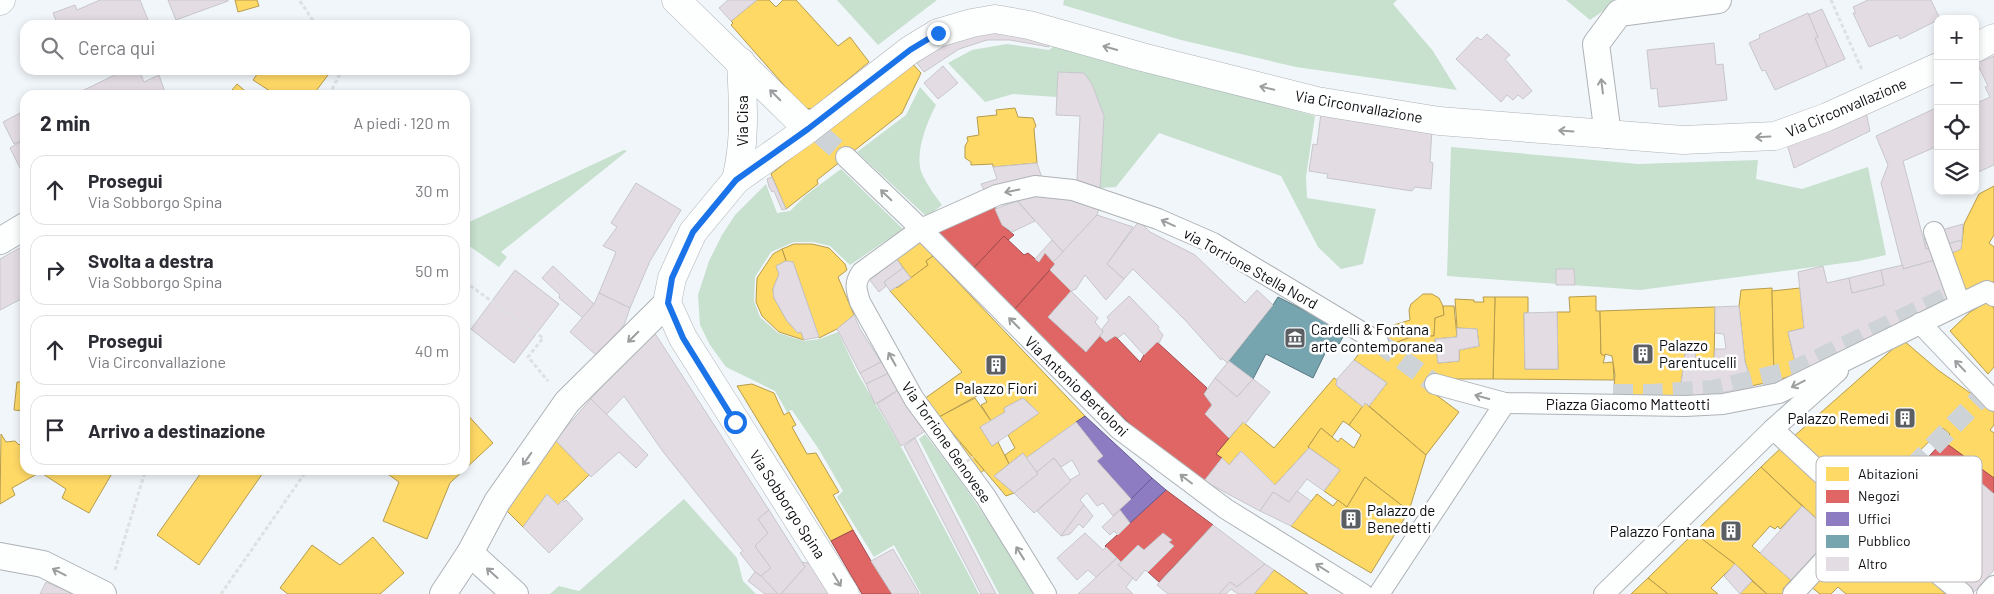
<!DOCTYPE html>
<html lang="it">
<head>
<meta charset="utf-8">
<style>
  :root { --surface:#fff; --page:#f2f2f3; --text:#2b2b33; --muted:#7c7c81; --line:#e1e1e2 }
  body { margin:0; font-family:Barlow,sans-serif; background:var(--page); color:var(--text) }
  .controls { position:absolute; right:15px; top:15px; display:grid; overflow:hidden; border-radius:10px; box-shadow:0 2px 8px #0003 }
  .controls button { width:45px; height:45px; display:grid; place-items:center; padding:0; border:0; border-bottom:1px solid var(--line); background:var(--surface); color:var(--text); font:25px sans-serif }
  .stop { position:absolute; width:15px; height:15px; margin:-11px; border:4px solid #1a73e8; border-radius:50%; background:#fff }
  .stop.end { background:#1a73e8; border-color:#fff; box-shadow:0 1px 5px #0008 }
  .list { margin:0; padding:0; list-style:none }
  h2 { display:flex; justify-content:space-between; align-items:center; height:65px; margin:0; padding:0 20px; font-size:21px }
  h2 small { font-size:16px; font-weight:400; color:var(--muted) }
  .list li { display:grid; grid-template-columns:32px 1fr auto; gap:15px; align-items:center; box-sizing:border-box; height:70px; margin:0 10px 10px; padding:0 10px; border:1px solid var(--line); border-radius:15px }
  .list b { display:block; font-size:19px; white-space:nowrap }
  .list p { margin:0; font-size:16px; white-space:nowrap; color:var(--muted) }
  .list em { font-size:16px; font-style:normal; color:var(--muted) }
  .icon { flex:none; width:28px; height:28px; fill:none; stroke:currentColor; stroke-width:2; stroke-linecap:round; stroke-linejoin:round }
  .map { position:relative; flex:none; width:1994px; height:594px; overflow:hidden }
  .search { position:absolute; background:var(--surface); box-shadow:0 2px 8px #0003; left:20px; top:20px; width:450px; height:55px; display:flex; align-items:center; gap:12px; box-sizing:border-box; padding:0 18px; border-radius:15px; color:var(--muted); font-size:19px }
  .panel { position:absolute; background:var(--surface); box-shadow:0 2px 8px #0003; left:20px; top:90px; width:450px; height:385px; border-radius:15px }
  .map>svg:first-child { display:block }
  .green { fill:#c7e1ce }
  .homes { fill:#ffd966; stroke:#b69c4c }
  .shops { fill:#e06666; stroke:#a04b4c }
  .offices { fill:#8e7cc3; stroke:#665a8d }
  .public { fill:#76a5af; stroke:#56777f }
  .building { fill:#e4dce3; stroke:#c7c7cb }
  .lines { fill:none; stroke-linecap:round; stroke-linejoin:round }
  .pedestrian-tunnel { stroke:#ced3d8; stroke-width:20; stroke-dasharray:20 10; stroke-linecap:butt }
  .pedestrian-casing { stroke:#aeb2b6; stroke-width:22 }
  .minor-casing { stroke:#aeb2b6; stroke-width:28 }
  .tertiary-casing { stroke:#aeb2b6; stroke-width:29 }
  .path { stroke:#dee0e2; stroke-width:3; stroke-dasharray:4 2.5; stroke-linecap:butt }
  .pedestrian { stroke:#fdfefe; stroke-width:20 }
  .minor { stroke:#fdfefe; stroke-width:26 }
  .tertiary { stroke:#fdfefe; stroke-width:28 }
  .path-bridge { stroke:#dee0e2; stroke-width:3; stroke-dasharray:4 2.5; stroke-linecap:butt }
  .oneway { stroke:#9c9d9e }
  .route { stroke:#1a73e8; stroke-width:6 }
  .labels { text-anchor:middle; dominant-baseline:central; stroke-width:5; stroke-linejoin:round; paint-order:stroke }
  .street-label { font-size:15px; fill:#0a0c0f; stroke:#fff }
  .poi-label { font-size:15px; fill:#0a0c0f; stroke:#fff; text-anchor:start }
  .key { fill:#fff; stroke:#b6b6b7; stroke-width:1 }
  .key-label { font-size:14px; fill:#0a0c0f }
</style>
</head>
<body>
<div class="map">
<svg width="1994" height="594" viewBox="0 0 1994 594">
  <rect width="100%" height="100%" fill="#f1f6fb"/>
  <g class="green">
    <polygon points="837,0 937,0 878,45"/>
    <polygon points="1064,0 1397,0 1393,4 1433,51 1457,90 1296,67 1181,40 1063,5"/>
    <polygon points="1566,0 1619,0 1590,20"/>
    <polygon points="1007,44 1049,50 1055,45 1315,116 1306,177 1307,198 1376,209 1363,264 1341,269 1318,247 1281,176 1159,133 1116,187 1100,188 1104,116 1092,84 1084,73 1058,72 1057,97 1013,94 985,102 948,63 972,50"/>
    <path d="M920,87L936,105C927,122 913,156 923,176C928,186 935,196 942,205L927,217L857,152L906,115Z"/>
    <polygon points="1451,147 1638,164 1758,160 1756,179 1802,189 1868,167 1886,255 1859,261 1640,290 1447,276"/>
    <polygon points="624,150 627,151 501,252 507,257 499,267 465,243 465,224"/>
    <polygon points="841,169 903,229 850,265 830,246 813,242 794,242 771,252 755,277 754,301 760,317 778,333 804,341 820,339 838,332 858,374 905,454 979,594 921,594 894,545 874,557 837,497 843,491 820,451 792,410 787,412 775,391 726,367 710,345 700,325 698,295 709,261 722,235 735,215 766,184 777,213 790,211 806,195"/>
    <path d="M925,434C965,485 1001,538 1034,594H999L919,439Z"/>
    <polygon points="684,499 737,558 743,581 756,594 550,594 559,586 579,591"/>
  </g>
  <g class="homes">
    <polygon points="235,0 257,0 259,6 238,12"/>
    <polygon points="757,0 769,0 776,7 783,0 796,0 838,46 850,37 869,62 812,109 804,108 731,25 733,23 731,21"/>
    <polygon points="912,63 921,73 902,113 817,180 818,184 786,209 771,174"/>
    <polygon points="260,70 329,70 331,71 313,95 276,95 253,80"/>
    <polygon points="237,84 250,95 228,95"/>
    <polygon points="1015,108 1018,117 1033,118 1036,126 1034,129 1037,163 993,167 993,164 971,165 971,162 965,158 965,146 968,141 967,137 979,135 977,117 997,115 996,110"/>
    <polygon points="1994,186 1994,235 1989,243 1994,247 1994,281 1991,284 1989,283 1955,293 1935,260 1961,249 1964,224 1979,194"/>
    <polygon points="916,239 933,256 926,261 928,265 911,278 893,254"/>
    <polygon points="794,244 812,244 829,248 845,264 847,270 838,277 854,315 837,329 819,338 793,262 787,263 782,249"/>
    <polygon points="782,249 786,261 776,266 779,274 773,289 774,298 787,321 798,333 801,332 804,340 779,332 762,316 756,302 757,278 773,254"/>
    <polygon points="933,256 1085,416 1026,458 1023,453 1009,464 1005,455 1015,448 1008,435 1039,413 1023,398 1004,408 1005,412 991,421 981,405 987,402 982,393 939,417 924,399 962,372 890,291 896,287 897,288 928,265 926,261"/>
    <polygon points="1772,288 1774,381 1747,387 1751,380 1745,362 1739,306 1741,290"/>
    <polygon points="1800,288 1804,328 1788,332 1798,374 1774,381 1772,291"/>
    <polygon points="1423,294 1432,294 1439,298 1443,306 1444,315 1435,318 1434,336 1414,336 1392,344 1383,336 1381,329 1410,320 1409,310 1411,304"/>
    <polygon points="1596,296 1596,311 1600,311 1601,354 1605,356 1603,363 1613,362 1614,380 1493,379 1495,297 1528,297 1528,313 1524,313 1525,369 1558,369 1557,312 1570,312 1569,297"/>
    <polygon points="1483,297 1495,297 1493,379 1441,379 1427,388 1459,412 1426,455 1369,406 1387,383 1354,360 1366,345 1371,350 1383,336 1392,344 1414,336 1434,336 1435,318 1444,315 1443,306 1454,306 1457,337 1435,339 1438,363 1459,361 1459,350 1479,346 1477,329 1457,328 1455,299 1474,300 1474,302 1484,302"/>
    <polygon points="1987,302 1994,308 1994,367 1988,374 1950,331 1970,312"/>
    <polygon points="1715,307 1714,364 1696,366 1695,351 1685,354 1679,399 1613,400 1615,375 1613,362 1612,356 1605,354 1605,356 1601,354 1600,311"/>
    <polygon points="1903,340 1938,370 1994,410 1994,425 1990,430 1994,433 1994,476 1993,478 1943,441 1950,434 1943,428 1865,504 1792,438"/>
    <polygon points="1334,378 1337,380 1336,385 1363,407 1349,425 1343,421 1332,437 1321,428 1308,447 1309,448 1275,485 1241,451 1229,465 1216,454 1243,422 1274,448"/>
    <polygon points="17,382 25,382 25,411 14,410"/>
    <polygon points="752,384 774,393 784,415 789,412 796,425 792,427 807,454 816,453 839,492 833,495 853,530 831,541 737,386"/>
    <polygon points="975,398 991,421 980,427 992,446 998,442 1009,464 994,476 1014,493 1006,496 939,417"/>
    <polygon points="1365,403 1426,455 1409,511 1365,477 1347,507 1324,491 1340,470 1308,447 1321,428 1338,442 1341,438 1354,448 1361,435 1349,425"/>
    <polygon points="465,412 493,443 465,469"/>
    <polygon points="1,434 6,442 15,441 19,445 25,440 25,470 114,470 89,513 62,498 66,489 43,474 37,474 12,488 15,495 0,504"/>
    <polygon points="555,440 589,475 558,505 547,494 523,527 507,511"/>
    <polygon points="961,443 984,470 978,475 955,447"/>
    <polygon points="1783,446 1854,511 1833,534 1761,467"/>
    <polygon points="1761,467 1802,506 1780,529 1778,526 1775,529 1770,526 1752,546 1791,580 1783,589 1784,592 1782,594 1767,594 1735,564 1694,533"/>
    <polygon points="203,470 265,470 199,565 157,535"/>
    <polygon points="382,470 464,470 450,483 427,539 383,521 399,482"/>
    <polygon points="1365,477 1409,511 1371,573 1291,526 1317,494 1333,506 1338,500 1347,507"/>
    <polygon points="1867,524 1946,594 1846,594 1838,587 1831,594 1820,594 1810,586"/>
    <polygon points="1694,533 1735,564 1711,588 1718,594 1668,594 1648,578"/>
    <polygon points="373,537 404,573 380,594 288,594 280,588 312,545 340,565"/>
    <polygon points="1274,570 1308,594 1254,594"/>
    <polygon points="1648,578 1668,594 1631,594"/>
    <polygon points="1752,581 1767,594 1740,594"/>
  </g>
  <g class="shops">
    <polygon points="995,206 1002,225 1014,235 1008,240 1004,236 971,271 934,230"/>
    <polygon points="1004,236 1024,255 1028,253 1039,262 1045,253 1055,264 1013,311 971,271"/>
    <polygon points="1050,270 1071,291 1048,317 1086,352 1100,336 1106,342 1115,336 1140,362 1144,355 1157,342 1207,388 1204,394 1212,405 1205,414 1229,438 1216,454 1222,458 1204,481 1154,447 1013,311"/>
    <polygon points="1943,441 1994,478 1994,494 1980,482 1969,494 1946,480 1924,504 1899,489"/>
    <polygon points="1166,490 1213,525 1159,582 1148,572 1174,546 1169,542 1172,540 1163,533 1144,550 1138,545 1121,562 1105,546"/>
    <polygon points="853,530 871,561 892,594 862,594 831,541"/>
  </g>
  <g class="offices">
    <polygon points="1085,416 1152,478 1131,499 1097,461 1103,456 1076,422"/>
    <polygon points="1152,478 1166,490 1130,523 1120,510"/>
  </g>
  <polygon class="public" points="1278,297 1339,328 1337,332 1344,335 1339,344 1331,341 1313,378 1266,354 1253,379 1229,361 1273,305"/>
  <g class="building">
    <polygon points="100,0 140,0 150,25 58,25 53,13 75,5 77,10"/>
    <polygon points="168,0 228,0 228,1 176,20"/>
    <polygon points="728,0 757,0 731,21 719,8"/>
    <polygon points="1868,0 1931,0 1940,19 1900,39 1898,35 1869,47 1853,13 1856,13 1853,7"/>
    <polygon points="1822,9 1845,59 1827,67 1815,38 1818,37 1808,15"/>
    <polygon points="1808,13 1818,37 1815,38 1827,67 1775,90 1765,70 1762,71 1749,43 1760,38 1759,35"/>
    <polygon points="1010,28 1051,39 1049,47 1010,40 987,40 959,49 924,72 916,62 954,38"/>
    <polygon points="1487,34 1510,55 1505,59 1532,91 1523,99 1518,95 1513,100 1507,95 1501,102 1456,59 1477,37 1481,40"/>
    <polygon points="1714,43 1716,65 1723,64 1727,100 1659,107 1657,88 1651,89 1647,50"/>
    <polygon points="1994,56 1994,165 1976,173 1975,104 1990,97 1985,87 1988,86 1977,63"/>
    <polygon points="943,66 958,83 938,99 924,83"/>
    <polygon points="125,70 139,70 144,82 159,75 166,95 84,95 82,91"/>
    <polygon points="1058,72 1084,73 1092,84 1104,116 1100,188 1077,180 1080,116 1056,115"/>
    <polygon points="1938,107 1938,146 1903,161 1926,249 1962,240 1961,249 1935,260 1903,269 1881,183 1888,165 1876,136"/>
    <polygon points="24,111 25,139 14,144 3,122"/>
    <polygon points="1866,112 1870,131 1794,168 1787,144"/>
    <polygon points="1321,113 1432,129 1430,162 1433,163 1431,189 1415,187 1412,191 1327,178 1328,174 1309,171 1313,144 1317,145"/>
    <polygon points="25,139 25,178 10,148"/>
    <polygon points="1037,163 1042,178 985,192 981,184 997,179 993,167"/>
    <polygon points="772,177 786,209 782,210 774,191 772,192 769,187 767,179"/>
    <polygon points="636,183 681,210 650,261 630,308 599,293 616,252 603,246 617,227 611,223"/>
    <polygon points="1057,194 1099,209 1097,215 1063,252 1015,198"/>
    <polygon points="1017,201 1035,221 1012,232 1002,225 995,209"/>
    <polygon points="1097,215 1133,227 1107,264 1124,279 1106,300 1085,275 1076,289 1071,291 1050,270 1055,264 1053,262"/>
    <polygon points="1139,221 1150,232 1195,255 1245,303 1257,290 1273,305 1227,363 1222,358 1221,360 1185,320 1133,269 1124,279 1107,264"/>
    <polygon points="1963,224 1962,240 1926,249 1924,235"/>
    <polygon points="1052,240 1063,252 1053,262 1045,253 1039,262 1035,259"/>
    <polygon points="25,245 25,297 0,310 0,259"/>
    <polygon points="893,254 903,268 884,282 886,286 879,292 865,274"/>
    <polygon points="1935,260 1952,298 1798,374 1788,332 1804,328 1798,272 1823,266 1827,283 1849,278 1852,293 1884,285 1881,270 1903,265 1903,269"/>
    <polygon points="786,261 793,262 819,337 804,340 801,332 798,333 787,321 774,298 773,289 779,274 776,266"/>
    <polygon points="553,266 594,304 583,318 559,298 560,295 542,278"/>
    <polygon points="903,268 911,278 890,291 884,282"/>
    <polygon points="1556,269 1574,269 1575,285 1556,285"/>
    <polygon points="515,270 559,304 514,363 471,329"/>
    <polygon points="1881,270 1884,285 1852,293 1849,278"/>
    <polygon points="1071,291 1098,318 1095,322 1103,332 1086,352 1048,317"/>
    <polygon points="599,293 630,308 624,325 596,355 570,332 594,304"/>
    <polygon points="1129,296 1159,327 1158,329 1163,335 1159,343 1157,342 1144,355 1124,333 1118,338 1115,336 1106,342 1100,336 1103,332 1102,329 1109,320 1107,317"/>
    <polygon points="1739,306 1745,362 1751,380 1747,387 1713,395 1679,399 1685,354 1695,351 1696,366 1714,364 1715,349 1726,349 1724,334 1715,333 1715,307"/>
    <polygon points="1557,312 1558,369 1525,369 1524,313"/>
    <polygon points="854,315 860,329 881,362 860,373 837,329"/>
    <polygon points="1457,328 1477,329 1479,346 1459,350 1459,361 1438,363 1435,339 1457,337"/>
    <polygon points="648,332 654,332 769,510 758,519 768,533 755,546 771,568 761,576 755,572 740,553 743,551 664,453 624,396 606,415 591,399"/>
    <polygon points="1354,360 1387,383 1369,406 1365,403 1363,407 1336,385 1337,379"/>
    <polygon points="1229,361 1253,379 1237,397 1215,378"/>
    <polygon points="881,362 889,373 866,384 860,373"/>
    <polygon points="889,373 900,389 875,404 866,384"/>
    <polygon points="1215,378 1237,397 1253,379 1270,392 1245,424 1243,422 1229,438 1205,414 1212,405 1204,394"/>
    <polygon points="900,389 927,430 901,446 877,404"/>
    <polygon points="1023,398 1039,413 992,446 980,427 1005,412 1004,408"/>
    <polygon points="591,399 648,455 636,468 619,452 591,477 555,440"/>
    <polygon points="1076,422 1103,456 1097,461 1131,499 1113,516 1103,503 1097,506 1087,493 1080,500 1084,505 1061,536 1037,511 1071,481 1070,480 1080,474 1072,460 1061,467 1054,458 1037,472 1026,458"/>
    <polygon points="915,438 930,468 996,594 981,594 904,446"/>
    <polygon points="1309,448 1340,470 1324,491 1307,479 1289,502 1273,492 1260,511 1204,481 1222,458 1229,465 1241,451 1275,485"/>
    <polygon points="1023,453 1038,474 1014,493 994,476"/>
    <polygon points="1054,458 1071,481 1034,513 1014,493 1038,474 1037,472"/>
    <polygon points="1980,482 1994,494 1994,570 1974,592 1926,551 1961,509 1970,516 1979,506 1967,496"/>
    <polygon points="1297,491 1311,501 1291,526 1260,511 1273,492 1289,502"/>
    <polygon points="547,494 558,505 562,500 564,502 566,500 583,519 549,553 523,527"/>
    <polygon points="1084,505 1093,516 1083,528 1079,524 1070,534 1061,536"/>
    <polygon points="1802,506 1833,534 1791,580 1760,553"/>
    <polygon points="769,510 805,567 781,594 778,594 761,576 771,568 755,546 768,533 758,519"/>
    <polygon points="1120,510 1130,523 1118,535 1114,531 1110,535 1102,527"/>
    <polygon points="1213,525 1265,564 1237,587 1230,582 1219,594 1168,594 1157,585"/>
    <polygon points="1085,533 1103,550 1106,547 1117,558 1096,577 1088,570 1077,580 1057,558"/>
    <polygon points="1163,533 1172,540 1169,542 1174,546 1148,572 1145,570 1136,581 1118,565 1138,545 1144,550"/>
    <polygon points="893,549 919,593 918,594 892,594 871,561"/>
    <polygon points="1117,558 1121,562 1118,565 1133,578 1126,587 1133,594 1078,594"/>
    <polygon points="802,562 813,564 832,594 781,594 805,567"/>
    <polygon points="1265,564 1274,570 1254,594 1238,594 1231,589 1226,594 1219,594 1230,582 1237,587"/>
    <polygon points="1735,564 1752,581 1740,594 1724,576"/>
    <polygon points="755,572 761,576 778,594 765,594 748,581"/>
    <polygon points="46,582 74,594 40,594"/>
  </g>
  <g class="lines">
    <g class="pedestrian-tunnel">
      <polyline points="821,135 846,157"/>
      <polyline points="1378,342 1435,384"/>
      <polyline points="1613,394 1651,394 1713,390 1795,370 1955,293"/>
      <polyline points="1870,511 1979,399"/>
    </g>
    <g class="pedestrian-casing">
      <g id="pedestrian">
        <polyline points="846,157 921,229 1119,429 1226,509 1363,594"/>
        <polyline points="1934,232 1960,304"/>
        <polyline points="1920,323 1994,401"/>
        <polyline points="1435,384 1505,403 1685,406 1723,404 1779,393 1987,291 1994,296"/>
        <polyline points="1773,429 1866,515 1963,594"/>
        <path d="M1046,594L986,497L914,399L860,302C856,289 854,283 862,272L921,229L997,195L1035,186L1073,190L1158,219L1213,243L1378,342"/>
        <polyline points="1379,594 1505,403"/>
        <polyline points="1604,594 1773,429 1838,371"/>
        <polyline points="1793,594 1870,511"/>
        <polyline points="1987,594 1994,586"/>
      </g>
    </g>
    <g class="minor-casing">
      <g id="minor">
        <polyline points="1608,135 1596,44 1619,13 1718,0"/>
        <polyline points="0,241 25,226"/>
        <polyline points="470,553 515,594"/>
        <polyline points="0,556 43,564 103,594"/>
        <polyline points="443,594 470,553 497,502 567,402 667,303"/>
      </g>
    </g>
    <g class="tertiary-casing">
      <g id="tertiary">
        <polyline points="676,0 808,129"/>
        <polyline points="0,1 1,0"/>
        <polyline points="1975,48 1994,38"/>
        <path d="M736,180C746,140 743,103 741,62"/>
        <polyline points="845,594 683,338 667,303 672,278 693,232 736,180 808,129 910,50 938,33 972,23 995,19 1029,25 1142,57 1317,101 1439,121 1683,140 1775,136 1827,117 1938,67"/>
      </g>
    </g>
    <g class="path">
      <polyline points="1831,0 1862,70"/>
      <polyline points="300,1 316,25"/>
      <polyline points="329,95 342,70"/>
      <polyline points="465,282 543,338 528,357 548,381"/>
      <polyline points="115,570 144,475 148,470"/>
      <polyline points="221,594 307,470"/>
    </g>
    <use href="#pedestrian" class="pedestrian"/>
    <use href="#minor" class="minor"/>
    <use href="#tertiary" class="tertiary"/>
    <polyline class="path-bridge" points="956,469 973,457"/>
  </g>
  <defs><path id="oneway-shaft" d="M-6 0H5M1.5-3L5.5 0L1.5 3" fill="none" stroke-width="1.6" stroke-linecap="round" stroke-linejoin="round" transform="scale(1.25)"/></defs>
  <g class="oneway">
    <use href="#oneway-shaft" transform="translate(1110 48) rotate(-164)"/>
    <use href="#oneway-shaft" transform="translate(1602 86) rotate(-97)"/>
    <use href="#oneway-shaft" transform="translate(1267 88) rotate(-166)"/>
    <use href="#oneway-shaft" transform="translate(775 95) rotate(-135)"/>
    <use href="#oneway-shaft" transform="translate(1566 131) rotate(-176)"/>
    <use href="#oneway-shaft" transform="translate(1763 137) rotate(177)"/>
    <use href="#oneway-shaft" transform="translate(1012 191) rotate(168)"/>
    <use href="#oneway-shaft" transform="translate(886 195) rotate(-136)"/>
    <use href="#oneway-shaft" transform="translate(1168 223) rotate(-156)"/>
    <use href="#oneway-shaft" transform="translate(1014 323) rotate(-135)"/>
    <use href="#oneway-shaft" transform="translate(633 337) rotate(135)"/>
    <use href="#oneway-shaft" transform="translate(892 359) rotate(-119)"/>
    <use href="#oneway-shaft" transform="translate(1960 366) rotate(-134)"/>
    <use href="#oneway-shaft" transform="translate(1798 384) rotate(153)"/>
    <use href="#oneway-shaft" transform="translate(1482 397) rotate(-165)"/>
    <use href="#oneway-shaft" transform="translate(527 459) rotate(125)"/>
    <use href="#oneway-shaft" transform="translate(1186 479) rotate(-143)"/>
    <use href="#oneway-shaft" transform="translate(1020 553) rotate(-122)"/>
    <use href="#oneway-shaft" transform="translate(1322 568) rotate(-148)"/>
    <use href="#oneway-shaft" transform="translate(59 572) rotate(-153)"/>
    <use href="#oneway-shaft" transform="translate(492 573) rotate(-138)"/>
    <use href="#oneway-shaft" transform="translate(837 580) rotate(59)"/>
  </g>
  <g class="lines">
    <polyline class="route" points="735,422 683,338 668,303 672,278 693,232 736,180 808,129 910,50 938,33"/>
  </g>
  <defs>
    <g id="museum-square" transform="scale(1.125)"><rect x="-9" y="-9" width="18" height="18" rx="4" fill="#5b5e62" stroke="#fff"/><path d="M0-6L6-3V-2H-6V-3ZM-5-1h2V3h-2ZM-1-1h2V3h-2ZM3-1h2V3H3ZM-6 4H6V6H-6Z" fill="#fff"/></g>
    <g id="building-square" transform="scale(1.125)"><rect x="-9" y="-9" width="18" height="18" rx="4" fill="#5b5e62" stroke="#fff"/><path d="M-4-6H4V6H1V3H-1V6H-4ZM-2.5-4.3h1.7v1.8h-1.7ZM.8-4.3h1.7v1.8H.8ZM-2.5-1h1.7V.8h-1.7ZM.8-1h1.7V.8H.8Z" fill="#fff"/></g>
  </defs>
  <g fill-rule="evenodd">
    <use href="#museum-square" x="1295" y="338"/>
    <use href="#building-square" x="1643" y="354"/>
    <use href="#building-square" x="996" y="365"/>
    <use href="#building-square" x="1905" y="418"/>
    <use href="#building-square" x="1351" y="519"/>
    <use href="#building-square" x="1731" y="531"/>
  </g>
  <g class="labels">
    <g class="street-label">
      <text transform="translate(1359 106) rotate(10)">Via Circonvallazione</text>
      <text transform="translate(1846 107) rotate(-23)">Via Circonvallazione</text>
      <text transform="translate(742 121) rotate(-90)">Via Cisa</text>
      <text transform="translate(1251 268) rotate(29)">via Torrione Stella Nord</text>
      <text transform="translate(1077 386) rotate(44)">Via Antonio Bertoloni</text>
      <text x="1628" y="404">Piazza Giacomo Matteotti</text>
      <text transform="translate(947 442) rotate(55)">Via Torrione Genovese</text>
      <text transform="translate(788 504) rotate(57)">Via Sobborgo Spina</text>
    </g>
    <g class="poi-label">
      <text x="1311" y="329">Cardelli &amp; Fontana<tspan x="1311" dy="17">arte contemporanea</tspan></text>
      <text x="1659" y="345">Palazzo<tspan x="1659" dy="17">Parentucelli</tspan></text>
      <text x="996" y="388" text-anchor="middle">Palazzo Fiori</text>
      <text x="1889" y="418" text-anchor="end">Palazzo Remedi</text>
      <text x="1367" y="510">Palazzo de<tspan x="1367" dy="17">Benedetti</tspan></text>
      <text x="1715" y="531" text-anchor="end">Palazzo Fontana</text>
    </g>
  </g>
  <rect x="1816" y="456" width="166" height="126" rx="8" class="key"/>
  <rect x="1826" y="467" width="23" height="14" fill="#ffd966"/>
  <rect x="1826" y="490" width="23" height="13" fill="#e06666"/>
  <rect x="1826" y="512" width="23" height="14" fill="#8e7cc3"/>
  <rect x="1826" y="535" width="23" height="13" fill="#76a5af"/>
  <rect x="1826" y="557" width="23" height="14" fill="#e4dce3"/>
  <g class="key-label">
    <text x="1858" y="479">Abitazioni</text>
    <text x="1858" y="501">Negozi</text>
    <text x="1858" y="524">Uffici</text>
    <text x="1858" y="546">Pubblico</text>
    <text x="1858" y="569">Altro</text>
  </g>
</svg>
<div class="controls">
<button>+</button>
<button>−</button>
<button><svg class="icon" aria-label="locate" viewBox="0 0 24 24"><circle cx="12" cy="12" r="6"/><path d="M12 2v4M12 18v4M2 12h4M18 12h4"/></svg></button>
<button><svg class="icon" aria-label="layers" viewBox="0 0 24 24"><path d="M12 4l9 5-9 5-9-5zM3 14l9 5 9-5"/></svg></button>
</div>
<div class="stop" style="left:735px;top:422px"></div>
<div class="stop end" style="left:938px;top:33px"></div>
<div class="search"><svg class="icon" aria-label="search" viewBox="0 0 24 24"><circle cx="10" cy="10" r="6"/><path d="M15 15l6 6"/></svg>Cerca qui</div>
<section class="panel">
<h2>2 min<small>A piedi · 120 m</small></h2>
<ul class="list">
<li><svg class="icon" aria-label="ahead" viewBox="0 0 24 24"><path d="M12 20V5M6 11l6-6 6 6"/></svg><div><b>Prosegui</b><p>Via Sobborgo Spina</p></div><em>30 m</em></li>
<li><svg class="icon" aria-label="right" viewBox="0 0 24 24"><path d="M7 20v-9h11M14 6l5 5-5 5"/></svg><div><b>Svolta a destra</b><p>Via Sobborgo Spina</p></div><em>50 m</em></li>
<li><svg class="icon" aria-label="ahead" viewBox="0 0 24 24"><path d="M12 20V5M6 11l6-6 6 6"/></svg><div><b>Prosegui</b><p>Via Circonvallazione</p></div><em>40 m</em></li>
<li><svg class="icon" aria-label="arrive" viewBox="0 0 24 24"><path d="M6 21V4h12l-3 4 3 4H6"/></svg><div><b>Arrivo a destinazione</b></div></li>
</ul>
</section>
</div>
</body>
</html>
